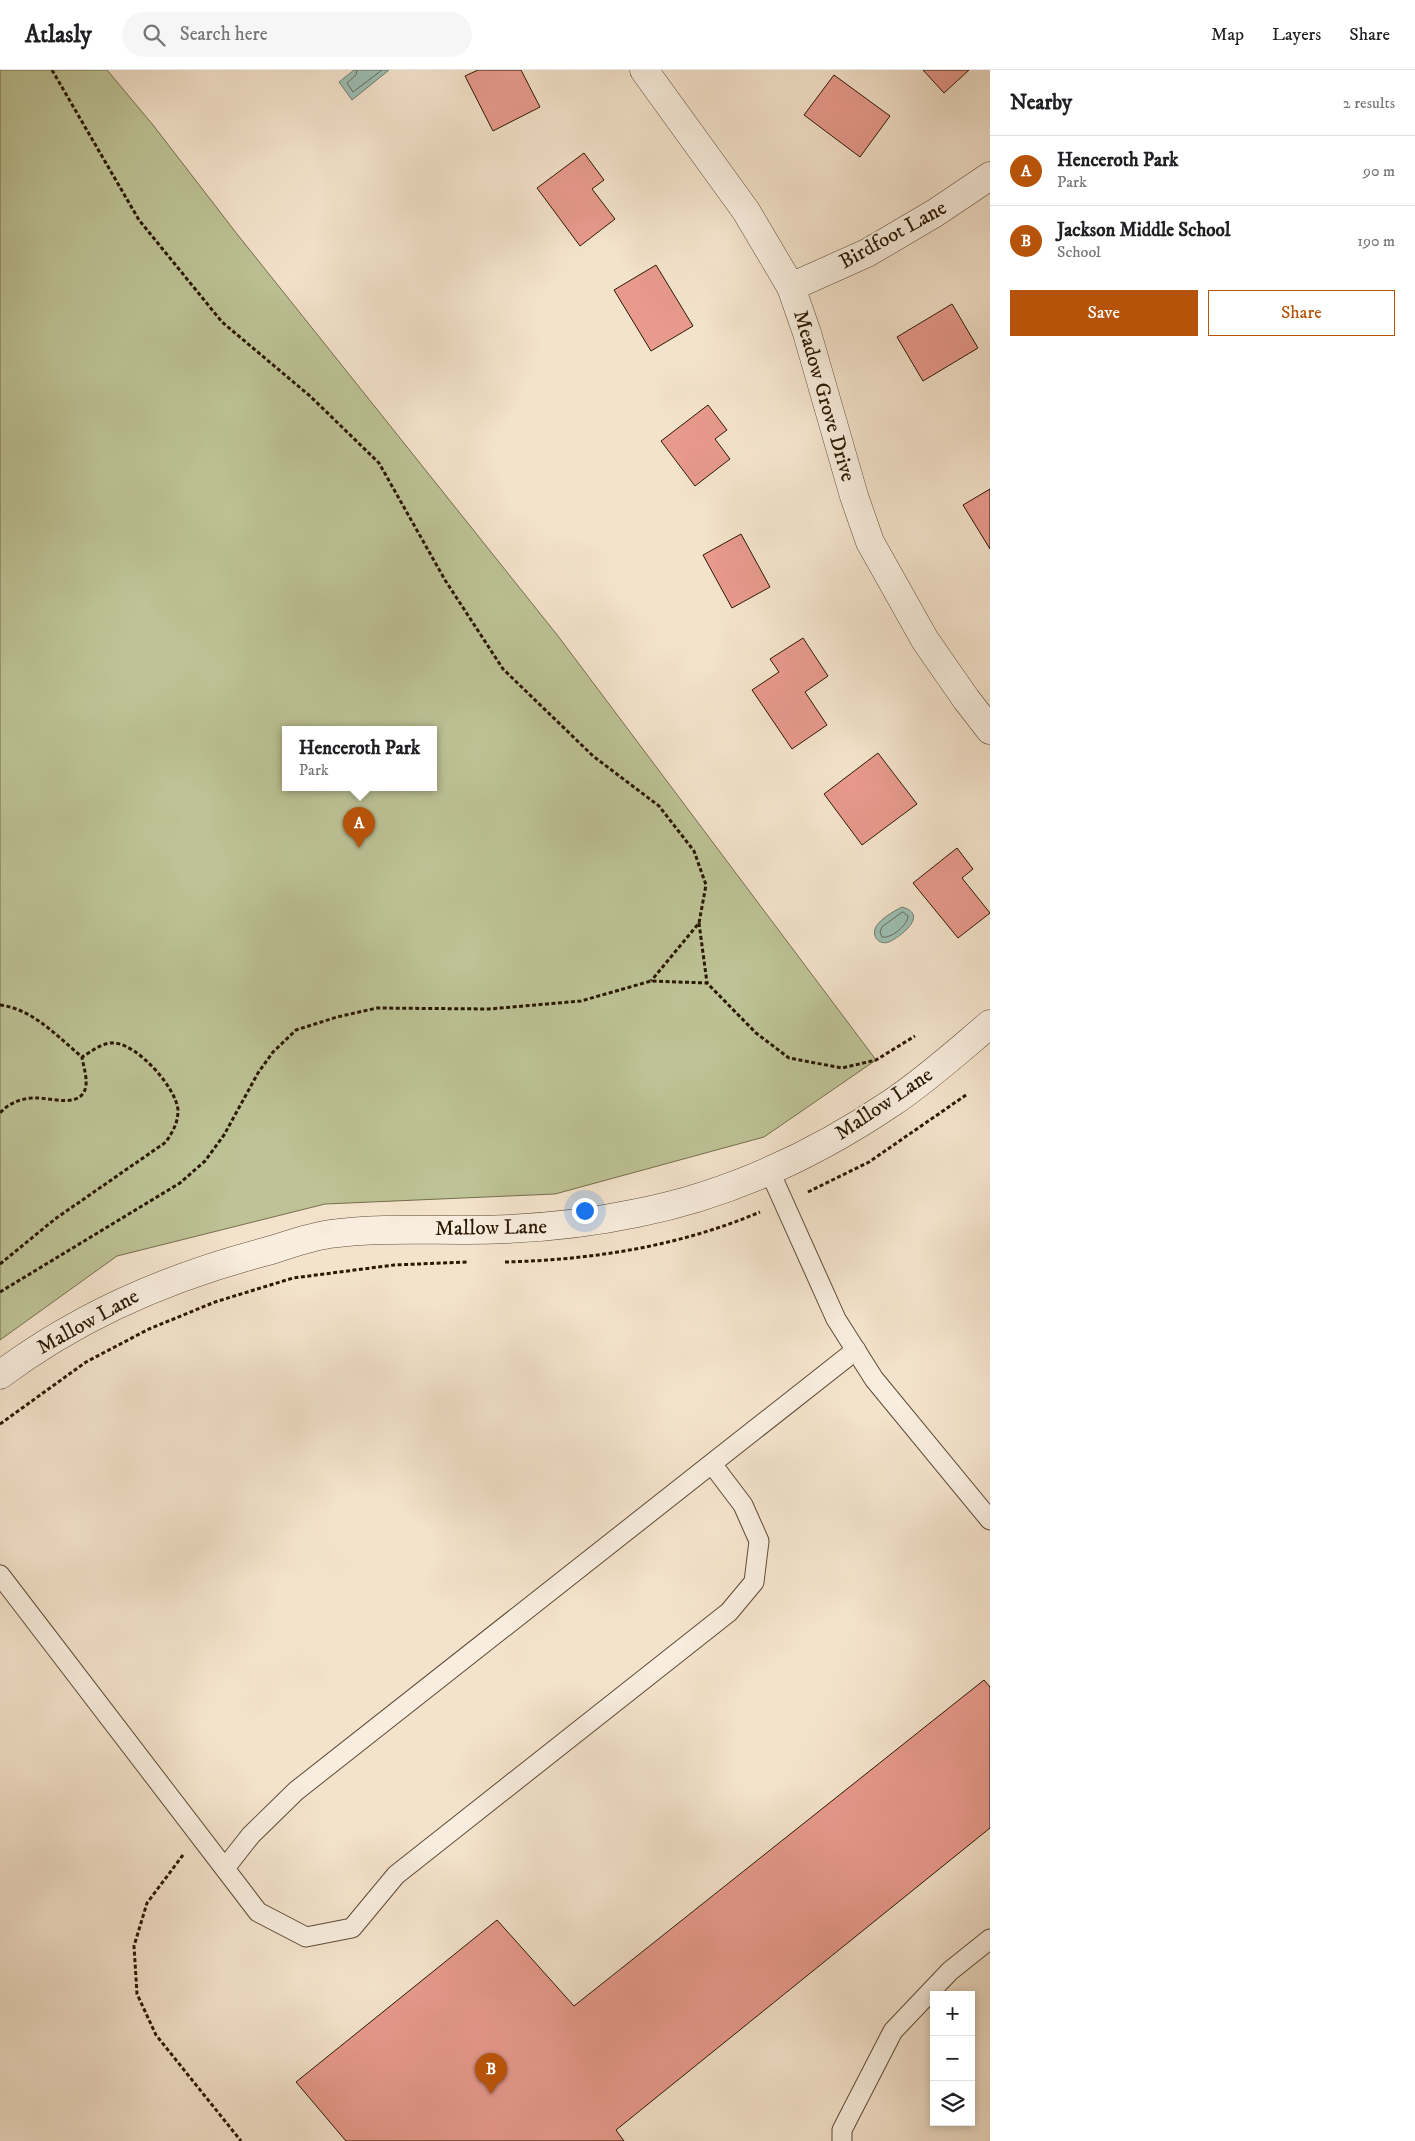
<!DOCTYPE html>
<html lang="en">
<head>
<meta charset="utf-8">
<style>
  :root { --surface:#fff; --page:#f6f6f6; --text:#202124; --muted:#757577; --line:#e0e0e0; --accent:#b45309 }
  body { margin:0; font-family:"IM FELL DW Pica",serif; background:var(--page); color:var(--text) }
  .controls { position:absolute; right:15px; bottom:15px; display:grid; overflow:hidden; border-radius:0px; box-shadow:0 2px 8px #0003 }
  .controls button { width:45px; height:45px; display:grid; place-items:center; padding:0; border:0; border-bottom:1px solid var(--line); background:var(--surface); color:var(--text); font:25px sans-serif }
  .you { position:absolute; left:584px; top:1140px; width:18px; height:18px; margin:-12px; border:4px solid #fff; border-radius:50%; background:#1a73e8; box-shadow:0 0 0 8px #1a73e833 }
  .badge { display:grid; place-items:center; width:32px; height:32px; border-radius:50%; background:var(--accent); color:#fff; font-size:16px; font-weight:700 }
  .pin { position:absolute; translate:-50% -41px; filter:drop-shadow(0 1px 2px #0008) }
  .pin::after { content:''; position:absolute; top:26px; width:18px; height:15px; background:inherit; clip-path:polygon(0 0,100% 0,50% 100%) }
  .popup { position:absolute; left:282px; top:656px; width:155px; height:65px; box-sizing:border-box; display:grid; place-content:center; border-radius:0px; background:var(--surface); filter:drop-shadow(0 1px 4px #0005); font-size:16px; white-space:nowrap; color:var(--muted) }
  .popup b { font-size:19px; color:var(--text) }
  .popup::after { content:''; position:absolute; left:50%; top:100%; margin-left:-10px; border:10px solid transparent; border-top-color:var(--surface) }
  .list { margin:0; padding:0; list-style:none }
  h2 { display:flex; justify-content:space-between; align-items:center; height:65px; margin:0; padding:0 20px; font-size:21px }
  h2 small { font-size:16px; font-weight:400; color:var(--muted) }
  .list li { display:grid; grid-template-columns:32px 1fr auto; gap:15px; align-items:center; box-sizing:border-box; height:70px; padding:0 20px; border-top:1px solid var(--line) }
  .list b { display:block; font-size:19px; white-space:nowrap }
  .list p { margin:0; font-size:16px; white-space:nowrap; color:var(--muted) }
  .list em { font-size:16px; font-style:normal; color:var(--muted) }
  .actions { display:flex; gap:10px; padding:15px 20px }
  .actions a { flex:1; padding:11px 0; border:1px solid var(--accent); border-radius:0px; text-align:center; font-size:18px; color:var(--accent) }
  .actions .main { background:var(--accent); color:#fff }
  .icon { flex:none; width:28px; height:28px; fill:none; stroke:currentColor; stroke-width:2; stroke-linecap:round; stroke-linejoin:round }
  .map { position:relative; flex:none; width:990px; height:2071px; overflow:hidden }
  header { display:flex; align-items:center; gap:30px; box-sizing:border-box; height:70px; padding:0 25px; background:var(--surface); border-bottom:1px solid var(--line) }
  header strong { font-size:24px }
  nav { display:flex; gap:28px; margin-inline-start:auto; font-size:18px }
  .search { width:350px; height:45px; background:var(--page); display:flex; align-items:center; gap:12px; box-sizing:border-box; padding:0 18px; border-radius:28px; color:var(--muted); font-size:19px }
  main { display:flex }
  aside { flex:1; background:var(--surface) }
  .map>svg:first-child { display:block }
  .green { fill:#bdc396; stroke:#746e4c; fill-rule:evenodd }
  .water { fill:#9cbeb3; stroke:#6f7c6c }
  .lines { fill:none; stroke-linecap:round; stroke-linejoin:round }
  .shore { stroke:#646b5a; stroke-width:1 }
  .building { fill:#e89a8d; stroke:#2b1802 }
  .service-casing { stroke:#5d4b34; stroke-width:21 }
  .minor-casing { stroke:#5d4b34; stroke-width:29 }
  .path { stroke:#2b1802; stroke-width:3; stroke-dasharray:4 2.5; stroke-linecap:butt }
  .service { stroke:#f8edde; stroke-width:19 }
  .minor { stroke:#f8edde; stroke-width:28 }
  .labels { text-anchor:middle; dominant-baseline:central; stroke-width:4; stroke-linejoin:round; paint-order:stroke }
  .street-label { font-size:21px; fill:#2b1802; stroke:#f8edde }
</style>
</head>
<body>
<header>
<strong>Atlasly</strong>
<div class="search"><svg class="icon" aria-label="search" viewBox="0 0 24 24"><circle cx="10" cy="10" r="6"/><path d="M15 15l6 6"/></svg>Search here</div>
<nav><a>Map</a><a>Layers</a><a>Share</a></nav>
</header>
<main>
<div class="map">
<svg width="990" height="2071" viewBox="0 0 990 2071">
  <rect width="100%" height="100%" fill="#f4e3cc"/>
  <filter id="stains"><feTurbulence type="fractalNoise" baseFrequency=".004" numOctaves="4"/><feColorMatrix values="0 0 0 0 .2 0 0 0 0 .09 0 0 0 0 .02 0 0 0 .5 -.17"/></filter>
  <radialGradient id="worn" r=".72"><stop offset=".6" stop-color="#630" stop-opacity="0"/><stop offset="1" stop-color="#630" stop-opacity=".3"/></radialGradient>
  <path class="green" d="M0,0H107L153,55L237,164L558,566L876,990L764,1067L555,1124L325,1134L117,1186L0,1270ZM285,659H433V717H285Z"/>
  <g class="water">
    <polygon points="354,0 389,0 352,30 339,12"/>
    <path d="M902,837C928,844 904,864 891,871C883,876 872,870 875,859C878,850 894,841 902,837Z"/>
  </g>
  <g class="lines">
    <g class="shore">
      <polyline points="357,0 356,5 347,13 353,22 382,0"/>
      <path d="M903,842L908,846C908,855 891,869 882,867L880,862L882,857Z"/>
    </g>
  </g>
  <g class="building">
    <polygon points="478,0 521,0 540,37 493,61 465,6"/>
    <polygon points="923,0 969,0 944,23"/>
    <polygon points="834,5 890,46 860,87 804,45"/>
    <polygon points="584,83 604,110 592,119 615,149 580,176 537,118"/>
    <polygon points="656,195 693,256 651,281 614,220"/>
    <polygon points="952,234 978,278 923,311 897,267"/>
    <polygon points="708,335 727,360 715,369 730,389 695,416 661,371"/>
    <polygon points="990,419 990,479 963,435"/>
    <polygon points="741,464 770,517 732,538 703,485"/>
    <polygon points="803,568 828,606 805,622 827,655 792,679 752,620 779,602 770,589"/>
    <polygon points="878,683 917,734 862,775 824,724"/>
    <polygon points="957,778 973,799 962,808 990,843 958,868 913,813"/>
    <polygon points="984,1610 990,1617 990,1758 616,2060 624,2071 346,2071 296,2012 497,1850 574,1936"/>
  </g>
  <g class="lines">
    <g class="service-casing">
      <g id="service">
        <polyline points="770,1102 836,1249 874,1309 990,1450"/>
        <polyline points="0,1505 258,1842 306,1867 352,1858 396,1805 729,1542 754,1512 759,1471 743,1435 712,1394"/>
        <polyline points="225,1798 251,1765 296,1721 856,1280"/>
        <polyline points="842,2071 842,2060 893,1961 950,1901 990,1869"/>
      </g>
    </g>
    <g class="minor-casing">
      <g id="minor">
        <polyline points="644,0 746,141 791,217 807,263 854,426 870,472 925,570 966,629 990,660"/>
        <polyline points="791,217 867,183 935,143 990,106"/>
        <path d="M0,1305C80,1245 171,1206 268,1181C288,1175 309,1167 330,1164C375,1158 421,1160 465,1160C523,1160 580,1155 637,1143C729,1125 816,1084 893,1032C927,1009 958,981 990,954"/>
      </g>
    </g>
    <g class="path">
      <polyline points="52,0 139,150 222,252 310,326 379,393 445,510 503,599 593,686 659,736 694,781 706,815 699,853 651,911"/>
      <polyline points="699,853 707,913"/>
      <path d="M0,935C33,939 58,967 82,987C83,995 87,1006 86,1015C83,1040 50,1027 35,1028C21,1028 9,1033 0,1043"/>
      <polyline points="808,1122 869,1092 966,1025"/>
      <path d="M505,1192C592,1190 680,1176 760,1142"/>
      <path d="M0,1194L55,1149L166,1072C173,1061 178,1053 178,1040C176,1017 137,974 114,973C102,972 91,982 82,987"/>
      <polyline points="0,1222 180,1113 205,1091 224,1065 258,1003 273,982 296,960 337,947 377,938 489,939 581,931 651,911 707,913 756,963 789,988 842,998 876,990 915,966"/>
      <polyline points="0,1354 86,1292 149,1259 215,1232 293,1208 394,1195 467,1192"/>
      <polyline points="183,1785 147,1833 134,1876 137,1924 156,1965 241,2071"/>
    </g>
    <use href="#service" class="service"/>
    <use href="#minor" class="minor"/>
  </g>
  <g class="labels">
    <g class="street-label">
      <text transform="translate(893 165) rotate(-29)">Birdfoot Lane</text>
      <text transform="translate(824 326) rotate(74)">Meadow Grove Drive</text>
      <text transform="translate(884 1034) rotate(-34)">Mallow Lane</text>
      <text transform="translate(491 1158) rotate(-1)">Mallow Lane</text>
      <text transform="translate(88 1252) rotate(-29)">Mallow Lane</text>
    </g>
  </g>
  <rect width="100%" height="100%" filter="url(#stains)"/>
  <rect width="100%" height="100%" fill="url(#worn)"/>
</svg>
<div class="controls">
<button>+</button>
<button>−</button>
<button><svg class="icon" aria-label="layers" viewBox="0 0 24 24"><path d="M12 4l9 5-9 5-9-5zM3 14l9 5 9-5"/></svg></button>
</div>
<div class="you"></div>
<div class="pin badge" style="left:359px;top:778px">A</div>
<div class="popup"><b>Henceroth Park</b>Park</div>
<div class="pin badge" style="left:491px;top:2024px">B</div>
</div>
<aside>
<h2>Nearby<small>2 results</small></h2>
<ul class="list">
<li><span class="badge">A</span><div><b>Henceroth Park</b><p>Park</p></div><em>90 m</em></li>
<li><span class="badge">B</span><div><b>Jackson Middle School</b><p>School</p></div><em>190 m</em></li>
</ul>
<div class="actions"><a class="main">Save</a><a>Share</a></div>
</aside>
</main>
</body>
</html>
